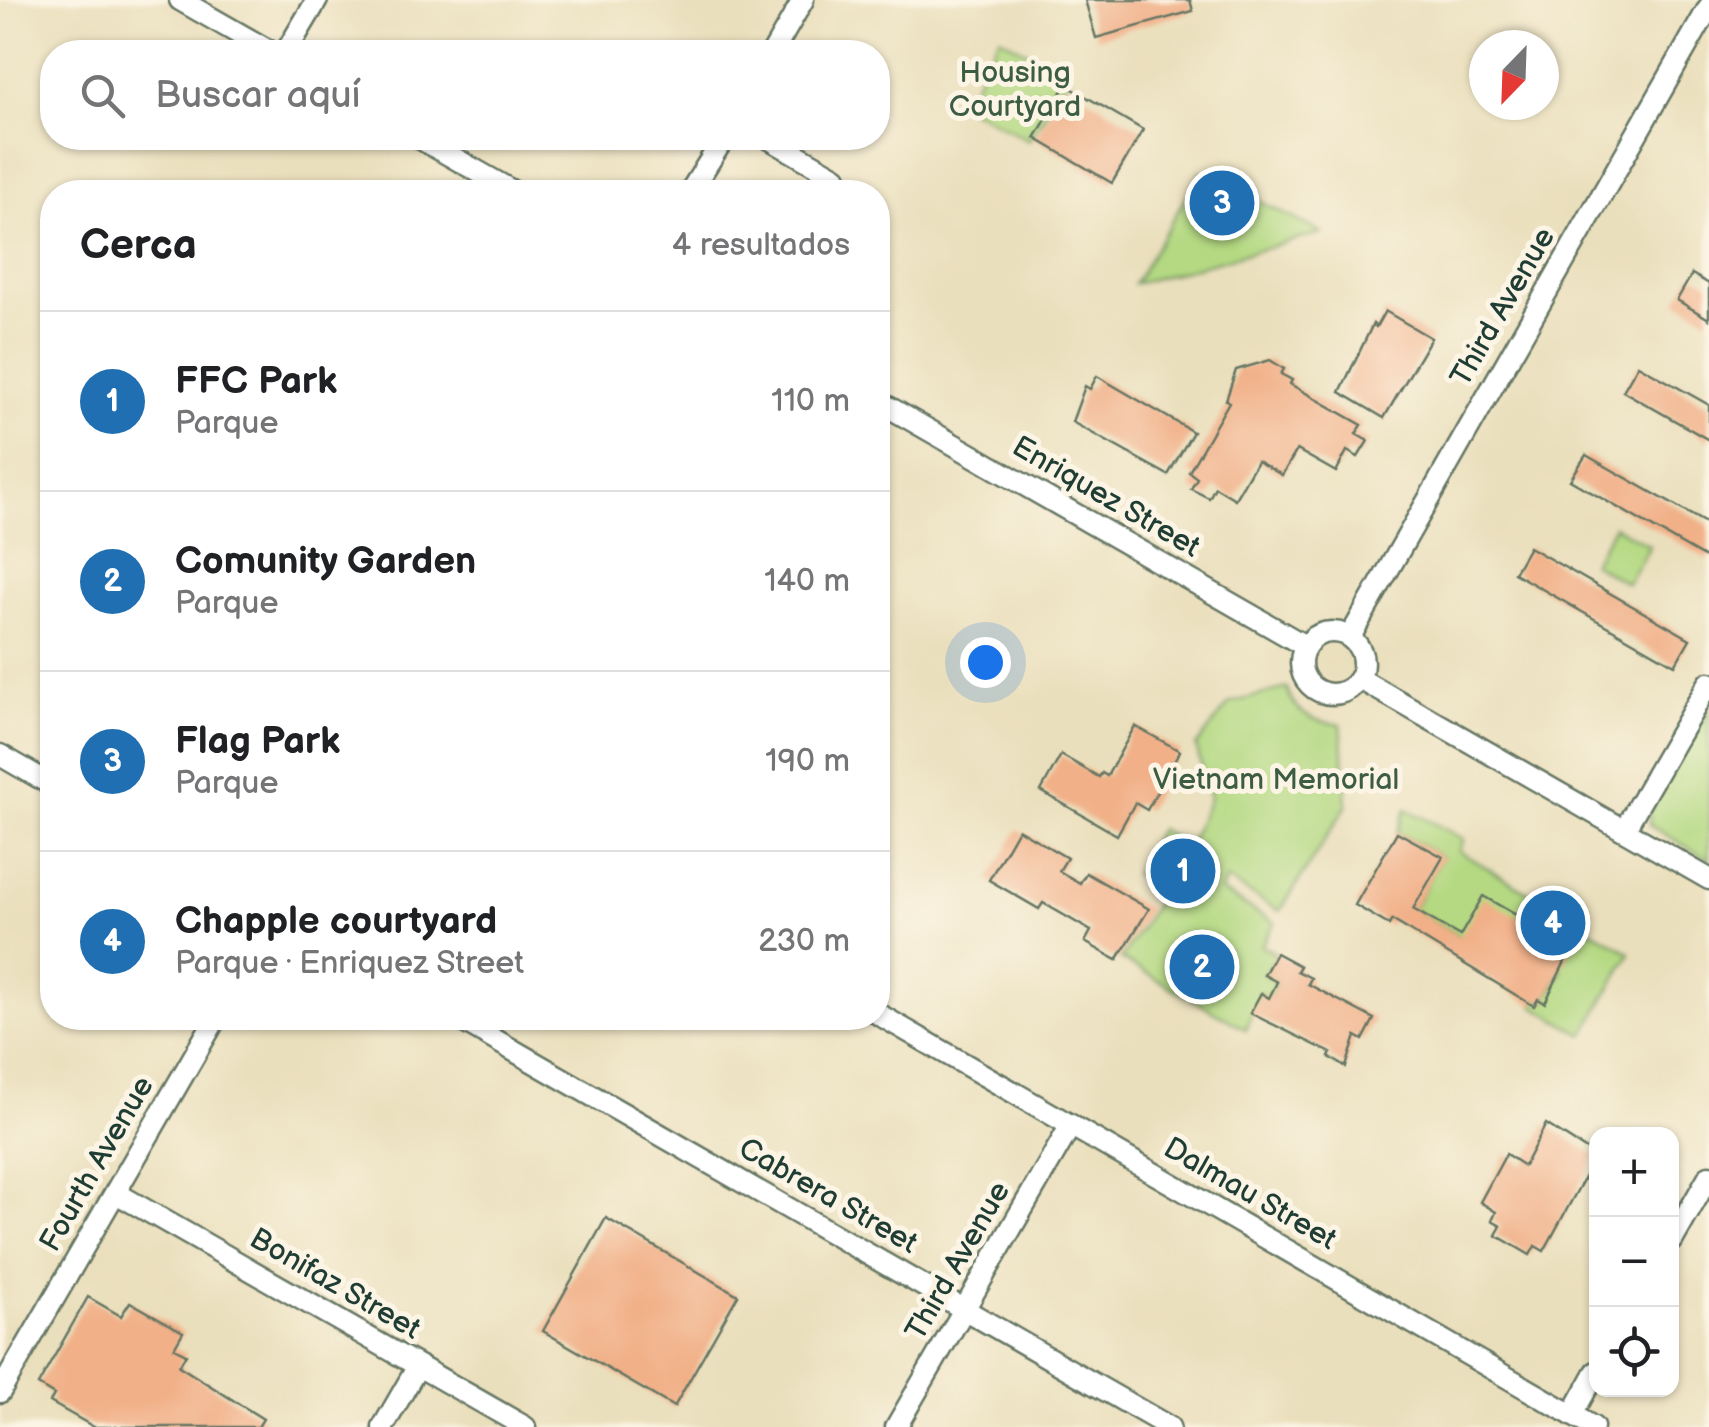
<!DOCTYPE html>
<html lang="es">
<head>
<meta charset="utf-8">
<style>
  :root { --surface:#fff; --page:#f6f6f6; --text:#202124; --muted:#757577; --line:#e0e0e0; --accent:#1f6fb2 }
  body { margin:0; font-family:"Balsamiq Sans",sans-serif; background:var(--page); color:var(--text) }
  .controls { position:absolute; right:30px; bottom:30px; display:grid; overflow:hidden; border-radius:20px; box-shadow:0 2px 8px #0004 }
  .controls button { width:90px; height:90px; display:grid; place-items:center; padding:0; border:0; border-bottom:2px solid var(--line); background:var(--surface); color:var(--text); font:50px sans-serif }
  .compass { position:absolute; left:1469px; top:30px; width:90px; height:90px; border-radius:50%; background:var(--surface); box-shadow:0 2px 8px #0004; rotate:203deg }
  .you { position:absolute; left:985px; top:662px; width:35px; height:35px; margin:-25px; border:8px solid #fff; border-radius:50%; background:#1a73e8; box-shadow:0 0 0 15px #1a73e833 }
  .badge { display:grid; place-items:center; width:65px; height:65px; border-radius:50%; background:var(--accent); color:#fff; font-size:32px; font-weight:700 }
  .pin { position:absolute; translate:-50% -50%; border:5px solid #fff; box-shadow:0 2px 10px #0006 }
  .list { margin:0; padding:0; list-style:none }
  h2 { display:flex; justify-content:space-between; align-items:center; height:130px; margin:0; padding:0 40px; font-size:42px }
  h2 small { font-size:32px; font-weight:400; color:var(--muted) }
  .list li { display:grid; grid-template-columns:65px 1fr auto; gap:30px; align-items:center; box-sizing:border-box; height:180px; padding:0 40px; border-top:2px solid var(--line) }
  .list b { display:block; font-size:38px; white-space:nowrap }
  .list p { margin:0; font-size:32px; white-space:nowrap; color:var(--muted) }
  .list em { font-size:32px; font-style:normal; color:var(--muted) }
  .icon { flex:none; width:55px; height:55px; fill:none; stroke:currentColor; stroke-width:2; stroke-linecap:round; stroke-linejoin:round }
  .map { position:relative; flex:none; width:1709px; height:1427px; overflow:hidden }
  .search { position:absolute; background:var(--surface); box-shadow:0 2px 8px #0004; left:40px; top:40px; width:850px; height:110px; display:flex; align-items:center; gap:25px; box-sizing:border-box; padding:0 35px; border-radius:40px; color:var(--muted); font-size:38px }
  .panel { position:absolute; background:var(--surface); box-shadow:0 2px 8px #0004; left:40px; top:180px; width:850px; height:850px; border-radius:40px }
  .map>svg:first-child { display:block }
  .green { fill:#b4d982; stroke:#6a8b5b; stroke-width:2.5 }
  .building { fill:#f1b088 }
  .lines { fill:none; stroke-linecap:round; stroke-linejoin:round }
  .minor-casing { stroke:#667664; stroke-width:25 }
  .minor { stroke:#fff; stroke-width:20 }
  .labels { text-anchor:middle; dominant-baseline:central; stroke-width:10; stroke-linejoin:round; paint-order:stroke }
  .park-label { font-size:30px; fill:#3d5c44; stroke:#fcf5e5 }
  .street-label { font-size:30px; fill:#1f3d34; stroke:#fcf5e5 }
</style>
</head>
<body>
<div class="map">
<svg width="1709" height="1427" viewBox="0 0 1709 1427">
  <rect width="100%" height="100%" fill="#fcf5e5"/>
  <filter id="ink" filterUnits="userSpaceOnUse"><feTurbulence type="fractalNoise" baseFrequency=".01" numOctaves="2"/><feDisplacementMap in="SourceGraphic" scale="20" xChannelSelector="R" yChannelSelector="G"/><feConvolveMatrix kernelMatrix="1 2 1 2 8 2 1 2 1" color-interpolation-filters="sRGB"/></filter>
  <filter id="wash" filterUnits="userSpaceOnUse"><feTurbulence type="fractalNoise" baseFrequency=".0048" numOctaves="4" result="noise"/><feDisplacementMap in="SourceGraphic" scale="40" xChannelSelector="R" yChannelSelector="G"/><feGaussianBlur stdDeviation="2.25" result="paint"/><feColorMatrix in="noise" values="0 0 0 0 0 0 0 0 0 0 0 0 0 0 0 0 0 1.4 0 .05"/><feComposite in="paint" operator="in"/></filter>
  <g filter="url(#wash)">
    <rect width="100%" height="100%" fill="#eadfbc"/>
    <g class="green">
      <polygon points="1000,37 1069,75 1029,140 963,105"/>
      <polygon points="1201,172 1322,233 1134,284"/>
      <polygon points="1614,526 1650,546 1627,584 1592,563"/>
      <path d="M1287,688C1293,714 1315,723 1341,724L1347,805L1280,911L1227,880L1220,891L1275,923L1261,946L1276,953L1264,975L1277,982L1269,998L1261,994L1245,1029L1121,959L1164,891L1134,874L1159,829L1188,844L1210,798L1196,746L1230,703Z"/>
      <polygon points="1709,708 1709,860 1650,825 1649,812"/>
      <polygon points="1406,809 1464,839 1459,851 1630,953 1584,1035 1534,1006 1538,999 1545,1002 1563,970 1460,936 1413,909 1442,857 1397,832"/>
    </g>
    <g id="blocks">
      <g class="building">
        <polygon points="1085,0 1190,0 1193,11 1096,38"/>
        <polygon points="1066,85 1143,130 1112,183 1035,138"/>
        <polygon points="1692,274 1709,284 1709,319 1677,300"/>
        <polygon points="1385,311 1431,338 1384,418 1340,392 1373,324 1376,327"/>
        <polygon points="1270,360 1284,369 1281,374 1292,380 1290,384 1362,425 1356,434 1368,441 1358,457 1347,451 1336,472 1297,450 1282,475 1257,461 1235,499 1215,487 1209,498 1191,489 1197,478 1189,472 1229,402 1226,400 1236,370"/>
        <polygon points="1638,365 1709,405 1709,440 1623,391"/>
        <polygon points="1097,376 1193,432 1168,475 1072,422 1085,386 1090,389"/>
        <polygon points="1586,455 1709,525 1709,560 1570,480"/>
        <polygon points="1529,547 1690,639 1675,665 1514,573"/>
        <polygon points="1135,726 1180,751 1147,810 1135,803 1117,835 1041,791 1061,755 1099,777 1102,773 1107,776"/>
        <polygon points="1018,829 1067,858 1059,871 1080,883 1086,873 1149,909 1117,960 1085,942 1091,931 1043,903 1039,909 989,880"/>
        <polygon points="1397,832 1443,857 1413,909 1460,936 1483,896 1572,947 1545,1003 1538,999 1534,1006 1392,920 1389,925 1355,905"/>
        <polygon points="1276,953 1300,966 1297,971 1311,978 1308,984 1374,1019 1363,1040 1356,1036 1346,1067 1329,1057 1331,1053 1250,1013 1261,993 1269,998 1277,982 1264,975"/>
        <polygon points="1546,1124 1596,1156 1544,1251 1535,1246 1530,1255 1496,1235 1501,1226 1492,1221 1496,1212 1480,1202 1506,1154 1524,1166"/>
        <polygon points="606,1218 738,1295 674,1407 543,1331"/>
        <polygon points="88,1297 121,1316 130,1302 183,1332 174,1348 186,1354 179,1366 263,1419 258,1427 94,1427 50,1402 54,1395 38,1385"/>
      </g>
    </g>
  </g>
  <g filter="url(#ink)">
    <use href="#blocks" fill-opacity="0" stroke="#667664" stroke-width="2.5"/>
    <g class="lines">
      <g class="minor-casing">
        <g id="minor">
          <polyline points="180,0 271,52"/>
          <polyline points="286,52 317,0"/>
          <polyline points="773,52 803,0"/>
          <polyline points="419,138 514,192"/>
          <polyline points="768,138 836,177"/>
          <polyline points="690,192 724,138"/>
          <polyline points="878,401 1305,646"/>
          <circle cx="1332" cy="663" r="31"/>
          <polyline points="1350,637 1709,7"/>
          <polyline points="1360,679 1709,879"/>
          <polyline points="0,755 52,785"/>
          <polyline points="1624,830 1709,683"/>
          <polyline points="878,1014 1593,1427"/>
          <polyline points="457,1018 1169,1427"/>
          <polyline points="116,1193 525,1427"/>
          <polyline points="1672,1241 1709,1176"/>
          <polyline points="0,1392 216,1018"/>
          <polyline points="1572,1415 1596,1372"/>
          <polyline points="383,1427 418,1366"/>
          <polyline points="896,1427 1071,1125"/>
        </g>
      </g>
      <use href="#minor" class="minor"/>
    </g>
  </g>
  <g class="labels">
    <g class="park-label">
      <text x="1015" y="73">Housing<tspan x="1015" dy="34">Courtyard</tspan></text>
      <text x="1276" y="780">Vietnam Memorial</text>
    </g>
    <g class="street-label">
      <text transform="translate(1503 307) rotate(-60)">Third Avenue</text>
      <text transform="translate(1106 497) rotate(30)">Enriquez Street</text>
      <text transform="translate(97 1164) rotate(-60)">Fourth Avenue</text>
      <text transform="translate(1250 1194) rotate(30)">Dalmau Street</text>
      <text transform="translate(828 1196) rotate(30)">Cabrera Street</text>
      <text transform="translate(958 1261) rotate(-60)">Third Avenue</text>
      <text transform="translate(335 1284) rotate(30)">Bonifaz Street</text>
    </g>
  </g>
</svg>
<div class="controls">
<button>+</button>
<button>−</button>
<button><svg class="icon" aria-label="locate" viewBox="0 0 24 24"><circle cx="12" cy="12" r="6"/><path d="M12 2v4M12 18v4M2 12h4M18 12h4"/></svg></button>
</div>
<svg class="compass" viewBox="-18 -18 36 36"><path d="M0-13l5 13h-10z" fill="#e53935"/><path d="M0 13l5-13h-10z" fill="#757577"/></svg>
<div class="you"></div>
<div class="pin badge" style="left:1183px;top:871px">1</div>
<div class="pin badge" style="left:1202px;top:967px">2</div>
<div class="pin badge" style="left:1222px;top:203px">3</div>
<div class="pin badge" style="left:1553px;top:923px">4</div>
<div class="search"><svg class="icon" aria-label="search" viewBox="0 0 24 24"><circle cx="10" cy="10" r="6"/><path d="M15 15l6 6"/></svg>Buscar aquí</div>
<section class="panel">
<h2>Cerca<small>4 resultados</small></h2>
<ul class="list">
<li><span class="badge">1</span><div><b>FFC Park</b><p>Parque</p></div><em>110 m</em></li>
<li><span class="badge">2</span><div><b>Comunity Garden</b><p>Parque</p></div><em>140 m</em></li>
<li><span class="badge">3</span><div><b>Flag Park</b><p>Parque</p></div><em>190 m</em></li>
<li><span class="badge">4</span><div><b>Chapple courtyard</b><p>Parque · Enriquez Street</p></div><em>230 m</em></li>
</ul>
</section>
</div>
</body>
</html>
